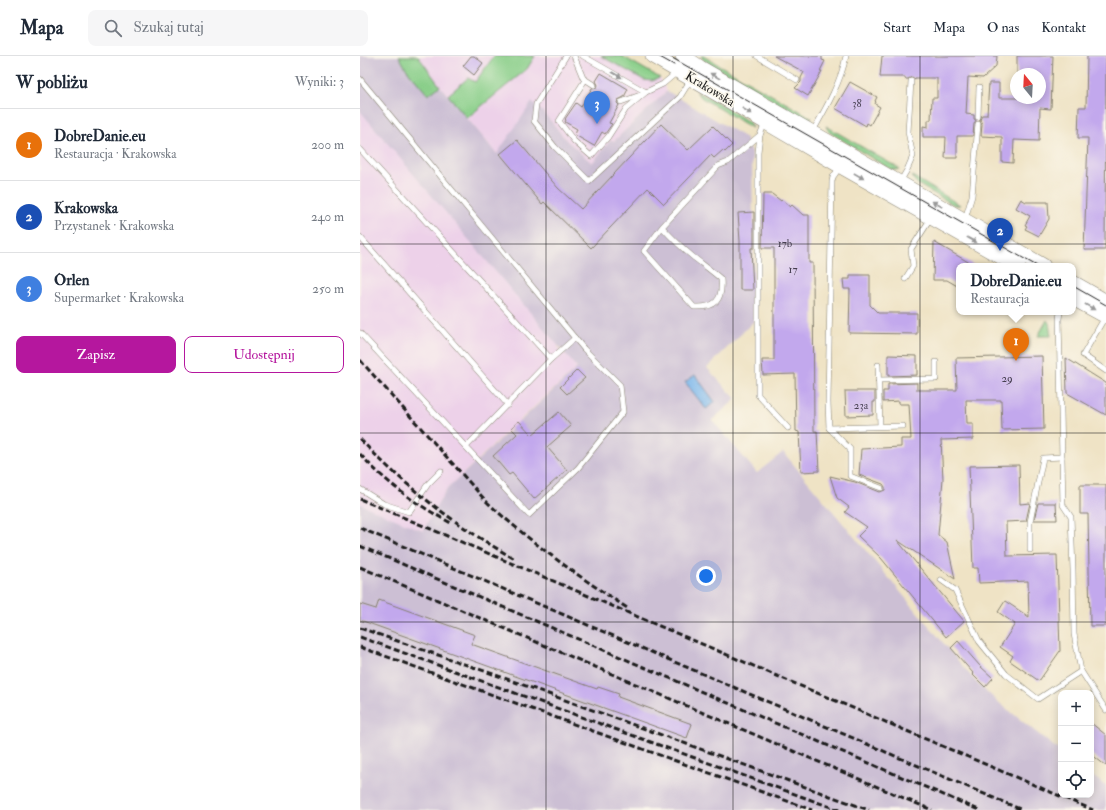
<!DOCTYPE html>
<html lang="pl">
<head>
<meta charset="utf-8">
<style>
  :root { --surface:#fff; --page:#f6f6f7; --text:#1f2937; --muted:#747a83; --line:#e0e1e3; --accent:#b5179e }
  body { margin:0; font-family:"IM FELL Double Pica",serif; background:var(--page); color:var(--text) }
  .controls { position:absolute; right:12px; bottom:12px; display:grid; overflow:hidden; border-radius:8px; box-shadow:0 2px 10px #0003 }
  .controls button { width:36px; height:36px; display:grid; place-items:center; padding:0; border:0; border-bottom:1px solid var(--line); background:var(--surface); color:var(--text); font:20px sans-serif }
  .compass { position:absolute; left:650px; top:12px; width:36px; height:36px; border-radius:50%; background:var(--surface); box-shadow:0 2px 10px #0003; rotate:342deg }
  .you { position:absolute; left:346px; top:520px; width:14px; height:14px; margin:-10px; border:3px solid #fff; border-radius:50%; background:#1a73e8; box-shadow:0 0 0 6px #1a73e833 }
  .badge { display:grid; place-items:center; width:26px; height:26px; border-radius:50%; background:var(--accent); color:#fff; font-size:13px; font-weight:700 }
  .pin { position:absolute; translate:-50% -33px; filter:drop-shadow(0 1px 2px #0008) }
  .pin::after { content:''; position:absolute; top:21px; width:14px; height:12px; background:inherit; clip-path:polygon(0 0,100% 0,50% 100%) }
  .popup { position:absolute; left:596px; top:207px; width:120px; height:52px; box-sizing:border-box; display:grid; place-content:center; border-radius:8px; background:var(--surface); filter:drop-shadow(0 1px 3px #0005); font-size:13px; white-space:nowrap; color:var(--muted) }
  .popup b { font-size:15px; color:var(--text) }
  .popup::after { content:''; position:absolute; left:50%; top:100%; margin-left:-8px; border:8px solid transparent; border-top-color:var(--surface) }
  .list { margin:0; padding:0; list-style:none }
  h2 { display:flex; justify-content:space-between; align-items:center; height:52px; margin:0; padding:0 16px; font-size:17px }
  h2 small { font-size:13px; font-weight:400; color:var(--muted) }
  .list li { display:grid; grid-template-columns:26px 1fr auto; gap:12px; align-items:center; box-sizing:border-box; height:72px; padding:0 16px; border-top:1px solid var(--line) }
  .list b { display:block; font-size:15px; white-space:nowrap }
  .list p { margin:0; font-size:13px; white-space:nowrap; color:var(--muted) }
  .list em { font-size:13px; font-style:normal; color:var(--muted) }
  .actions { display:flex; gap:8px; padding:12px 16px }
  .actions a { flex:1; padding:9px 0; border:1px solid var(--accent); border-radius:8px; text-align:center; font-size:14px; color:var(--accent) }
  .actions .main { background:var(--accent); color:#fff }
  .icon { flex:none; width:22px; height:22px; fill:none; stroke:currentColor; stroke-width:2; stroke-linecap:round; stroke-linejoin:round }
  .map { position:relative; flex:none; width:746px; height:754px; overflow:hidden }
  header { display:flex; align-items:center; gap:24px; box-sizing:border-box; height:56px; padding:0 20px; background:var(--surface); border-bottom:1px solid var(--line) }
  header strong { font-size:19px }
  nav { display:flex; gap:22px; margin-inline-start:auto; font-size:14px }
  .search { width:280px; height:36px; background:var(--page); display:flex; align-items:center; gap:10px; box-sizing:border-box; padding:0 14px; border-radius:8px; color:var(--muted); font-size:15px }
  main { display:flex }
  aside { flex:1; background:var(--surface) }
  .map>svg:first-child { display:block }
  .built { fill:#edd1e9 }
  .industrial { fill:#ccbfd4 }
  .green { fill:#88ce88; stroke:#527552 }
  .water { fill:#79b5eb; stroke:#4a6884 }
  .building { fill:#c2a8ed }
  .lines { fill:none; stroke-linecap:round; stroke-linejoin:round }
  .lane-casing { stroke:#868070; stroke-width:6 }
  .secondary-casing { stroke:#868070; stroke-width:16 }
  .lane { stroke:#fff; stroke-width:5 }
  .secondary { stroke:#fff; stroke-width:15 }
  .tram { stroke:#1c1c1c; stroke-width:1 }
  .rail { stroke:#1c1c1c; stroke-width:3; stroke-dasharray:6 3; stroke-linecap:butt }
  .oneway { fill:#999 }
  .grid { fill:none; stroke:#1c1c1c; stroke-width:1; stroke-opacity:0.55 }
  .labels { text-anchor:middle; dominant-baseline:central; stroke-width:3.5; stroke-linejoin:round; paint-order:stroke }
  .number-label { font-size:11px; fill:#463f50 }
  .street-label { font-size:13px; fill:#1c1c1c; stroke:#fbf7ec }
</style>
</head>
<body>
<header>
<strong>Mapa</strong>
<div class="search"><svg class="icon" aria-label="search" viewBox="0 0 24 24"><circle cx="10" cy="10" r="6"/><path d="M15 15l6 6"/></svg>Szukaj tutaj</div>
<nav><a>Start</a><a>Mapa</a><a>O nas</a><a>Kontakt</a></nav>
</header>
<main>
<aside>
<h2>W pobliżu<small>Wyniki: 3</small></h2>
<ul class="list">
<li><span class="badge" style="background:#e8710a">1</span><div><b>DobreDanie.eu</b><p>Restauracja · Krakowska</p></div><em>200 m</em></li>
<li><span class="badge" style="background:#1a4fb4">2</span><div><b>Krakowska</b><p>Przystanek · Krakowska</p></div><em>240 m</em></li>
<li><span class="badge" style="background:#3f7fe0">3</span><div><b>Orlen</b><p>Supermarket · Krakowska</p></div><em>250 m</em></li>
</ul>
<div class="actions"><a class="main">Zapisz</a><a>Udostępnij</a></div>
</aside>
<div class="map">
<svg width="746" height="754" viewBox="0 0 746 754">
  <rect width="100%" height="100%" fill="#fbf7ec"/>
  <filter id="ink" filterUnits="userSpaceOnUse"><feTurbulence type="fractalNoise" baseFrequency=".025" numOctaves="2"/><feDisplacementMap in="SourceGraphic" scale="8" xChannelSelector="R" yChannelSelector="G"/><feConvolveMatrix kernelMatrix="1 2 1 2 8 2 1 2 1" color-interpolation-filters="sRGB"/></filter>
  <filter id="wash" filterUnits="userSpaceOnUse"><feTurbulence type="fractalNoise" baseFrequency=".012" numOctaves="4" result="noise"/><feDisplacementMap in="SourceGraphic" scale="16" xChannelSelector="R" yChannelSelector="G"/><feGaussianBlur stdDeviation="0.9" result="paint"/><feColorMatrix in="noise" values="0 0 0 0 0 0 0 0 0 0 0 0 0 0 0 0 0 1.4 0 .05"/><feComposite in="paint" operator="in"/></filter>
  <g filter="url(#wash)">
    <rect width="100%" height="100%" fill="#efe3c5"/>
    <g class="built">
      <polygon points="58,0 262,0 300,22 307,35 254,85 251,84 232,107 207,85 184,57 137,98 80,30"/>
      <polygon points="0,54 198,289 198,292 204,298 207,299 217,312 151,372 88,432 76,451 63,475 0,449"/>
    </g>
    <polygon class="industrial" points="0,0 58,0 80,30 137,98 172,46 184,57 207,85 232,107 251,84 254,85 307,35 386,82 392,97 394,265 347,312 376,343 352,364 397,417 423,396 616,626 637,645 701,696 701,739 731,739 731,719 746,730 746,754 0,754 0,448 63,475 76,451 88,432 217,312 1,56 0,54"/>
    <g class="green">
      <polygon points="39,0 58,0 80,30 68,39 47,14"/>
      <polygon points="134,0 175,0 167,13 107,62 88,39 108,22 115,26"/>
      <polygon points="241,0 262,0 300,22 292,25 284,24"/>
      <polygon points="341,0 343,0 452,62 445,63 351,9 343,4"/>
      <polygon points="336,36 352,43 389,66 392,72 342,42"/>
      <polygon points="466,70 540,113 535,114 530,113 469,76"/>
      <polygon points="552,120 600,149 594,149 556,127"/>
      <polygon points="687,264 689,267 691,280 678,280"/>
    </g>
    <polygon class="water" points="335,319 355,346 346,353 325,326"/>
    <g id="blocks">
      <g class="building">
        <polygon points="111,0 114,0 123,7 114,19 103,10"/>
        <polygon points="414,0 462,0 462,4 465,5 460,15 462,15 448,40 435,32 441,26 441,22 444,16"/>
        <polygon points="522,0 637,0 636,10 623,22 608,21 606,58 614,59 614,63 616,64 614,68 613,80 597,80 597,102 585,102 586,81 563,81 563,70 568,71 568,64 571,64 572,42 577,42 577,22 555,22 555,23 552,21 548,23 545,23 545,21 520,21"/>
        <polygon points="657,0 693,0 691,53 680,52 679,85 654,84 653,107 642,106 642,81 621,80 622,68 620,64 622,59 627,59 629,27 639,27 639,42 680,42 680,18 657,18"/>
        <polygon points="727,0 746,0 745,194 724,194 728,82 718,82 719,51 726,51"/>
        <polygon points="241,17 268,33 264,41 258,44 257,47 259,49 249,67 252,68 245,78 242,76 234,90 215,79 217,73 205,66 206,64 205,63 216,47 221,51 232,32 237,31 238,29 236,25"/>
        <polygon points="490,26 517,41 515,45 516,46 515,48 520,51 510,69 507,67 506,70 475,52"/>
        <polygon points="301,68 328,94 353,70 372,89 365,96 363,94 354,102 351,99 304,148 288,132 231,192 184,146 182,148 140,98 157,84 198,132 221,153"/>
        <polygon points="403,138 412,138 421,145 422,144 430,151 432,149 443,159 449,159 449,207 453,207 454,375 457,375 459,415 441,416 439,376 436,375 435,318 403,319 402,304 414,304 414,192 402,192"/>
        <polygon points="661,143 666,146 688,146 689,163 679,180 665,173 667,170 665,169 670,160 656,152"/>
        <polygon points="394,156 394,192 391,192 393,234 380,234 380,185 378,157"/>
        <polygon points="574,186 615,210 599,210 599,231 587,224 573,224"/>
        <polygon points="490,219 510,219 510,249 518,257 557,257 557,278 489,277 490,233 484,233 483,223 490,223"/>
        <polygon points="528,299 557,300 557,319 528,320"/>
        <polygon points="682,300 684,373 642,374 641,344 606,344 607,367 613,367 613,383 581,384 583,423 578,479 587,486 595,523 537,484 604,565 586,581 521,502 498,480 507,471 485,456 489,451 477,442 470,420 495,426 520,436 525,434 525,431 523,428 499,419 501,393 541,391 541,383 551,383 549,348 539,348 539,345 523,346 523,335 528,335 528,328 557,327 557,334 597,334 596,302"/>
        <polygon points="706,302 746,327 746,359 707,337"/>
        <polygon points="217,314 225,322 207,338 200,331"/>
        <polygon points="485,335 515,335 515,346 513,346 513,359 486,360"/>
        <polygon points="199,356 211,370 187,391 207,414 174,443 152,417 149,419 133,400 157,378 151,372 159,365 172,379"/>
        <polygon points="659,409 660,448 670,447 666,465 646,466 647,500 697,499 700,595 679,625 650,605 653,600 640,591 655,568 638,556 645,545 669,561 668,525 619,527 618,512 613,512 609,410"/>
        <polygon points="720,429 746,429 746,570 730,570 728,458 720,458"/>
        <polygon points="678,447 696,447 697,464 674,464"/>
        <polygon points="19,544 115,579 111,588 237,633 238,631 259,638 258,641 332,668 327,682 0,564 0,548 16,553"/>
        <polygon points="598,585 620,610 633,622 625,631 612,618 613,617 591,592"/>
        <polygon points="731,667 746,679 746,710 731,698"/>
      </g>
    </g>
  </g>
  <g filter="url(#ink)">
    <use href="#blocks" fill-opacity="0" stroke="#868070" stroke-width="1"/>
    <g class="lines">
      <g class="lane-casing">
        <g id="lane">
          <polyline points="206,0 176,48 174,65 195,91 229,125 320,41 331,23"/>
          <polyline points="214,0 223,22 234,29"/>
          <polyline points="223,0 286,36 303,28 316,17"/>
          <polyline points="397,0 437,24"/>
          <polyline points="0,23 224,293 260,329 263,356 218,412 169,459 0,277"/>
          <polyline points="225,24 199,65 214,85 231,100 248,81 266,53 286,36"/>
          <polyline points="261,46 283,38"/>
          <polyline points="618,61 619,31"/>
          <polyline points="405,67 400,79 398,96 398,339 428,372"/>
          <path d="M453,75C466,52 481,26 486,0"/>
          <polyline points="0,93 191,303 106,391"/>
          <polyline points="480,111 473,121 472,125 468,346 469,372 490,393 490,420 521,432"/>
          <polyline points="540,126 547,114 553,100 548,76 551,25"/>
          <polyline points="605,163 612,140 618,68"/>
          <path d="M302,171C311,181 321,191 332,200C342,208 352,215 361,223C363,245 355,252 334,251L284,195L302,171L358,110L368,106L400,79"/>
          <polyline points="0,181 148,349"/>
          <polyline points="545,223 553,210 551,193 571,162"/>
          <polyline points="700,256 699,263 703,449 711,461 713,514 714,578 721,615 746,654"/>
          <polyline points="745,261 723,299 746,315"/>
          <polyline points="191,303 215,282"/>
          <polyline points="518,309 520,370"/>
          <polyline points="518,324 576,323 576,306"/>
          <polyline points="469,372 543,370"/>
          <polyline points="0,433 24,448 49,456 68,428 81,415"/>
          <polyline points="670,494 670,466 683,402 702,401"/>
          <polyline points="581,524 595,534 619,585 646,618 678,643 721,615"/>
        </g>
      </g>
      <g class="secondary-casing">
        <g id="secondary">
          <polyline points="293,0 481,110 658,210"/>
          <polyline points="323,0 340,12 683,210"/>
          <polyline points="713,227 746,246"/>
          <polyline points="713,242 746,260"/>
        </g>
      </g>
      <use href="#lane" class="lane"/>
      <use href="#secondary" class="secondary"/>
      <g class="tram">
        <polyline points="298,0 314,9"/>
        <polyline points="309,0 677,210"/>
        <polyline points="713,230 746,249"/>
      </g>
      <g class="rail">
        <path d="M0,304L127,446C170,486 219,521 269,553"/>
        <path d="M0,383C45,431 98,471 155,503"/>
        <path d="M0,398C27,428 58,450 93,468"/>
        <polyline points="0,443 733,754"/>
        <polyline points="0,472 662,754"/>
        <polyline points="0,490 619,754"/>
        <polyline points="0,511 572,754"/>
        <polyline points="0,572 133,618 509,754"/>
        <polyline points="0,581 479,754"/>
        <polyline points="0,591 452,754"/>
      </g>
    </g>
    <defs><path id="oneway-solid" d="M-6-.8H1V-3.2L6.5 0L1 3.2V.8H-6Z"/></defs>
    <g class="oneway">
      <use href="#oneway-solid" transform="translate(257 19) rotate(30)"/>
      <use href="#oneway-solid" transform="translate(355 20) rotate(-150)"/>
      <use href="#oneway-solid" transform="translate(387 55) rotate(30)"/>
      <use href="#oneway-solid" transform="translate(499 120) rotate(30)"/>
      <use href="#oneway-solid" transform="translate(577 148) rotate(-150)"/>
      <use href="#oneway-solid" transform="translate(612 184) rotate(29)"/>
      <use href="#oneway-solid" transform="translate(730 251) rotate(30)"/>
    </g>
  </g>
  <path class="grid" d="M186,0V754M373,0V754M560,0V754M0,188H746M0,377H746M0,566H746"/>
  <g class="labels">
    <g class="number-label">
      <text x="497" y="47">38</text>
      <text x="425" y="187">17b</text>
      <text x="433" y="213">17</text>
      <text x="647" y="322">29</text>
      <text x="501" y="349">23a</text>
    </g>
    <g class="street-label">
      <text transform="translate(350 33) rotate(31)">Krakowska</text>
    </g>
  </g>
</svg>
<div class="controls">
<button>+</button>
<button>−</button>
<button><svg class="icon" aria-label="locate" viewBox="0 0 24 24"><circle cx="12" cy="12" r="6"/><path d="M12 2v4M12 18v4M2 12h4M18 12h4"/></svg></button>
</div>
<svg class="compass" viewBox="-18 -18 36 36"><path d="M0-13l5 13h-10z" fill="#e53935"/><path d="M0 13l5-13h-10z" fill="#747a83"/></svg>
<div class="you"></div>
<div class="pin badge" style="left:656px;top:305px;background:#e8710a">1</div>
<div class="popup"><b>DobreDanie.eu</b>Restauracja</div>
<div class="pin badge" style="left:640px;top:195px;background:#1a4fb4">2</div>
<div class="pin badge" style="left:237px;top:68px;background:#3f7fe0">3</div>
</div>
</main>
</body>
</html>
